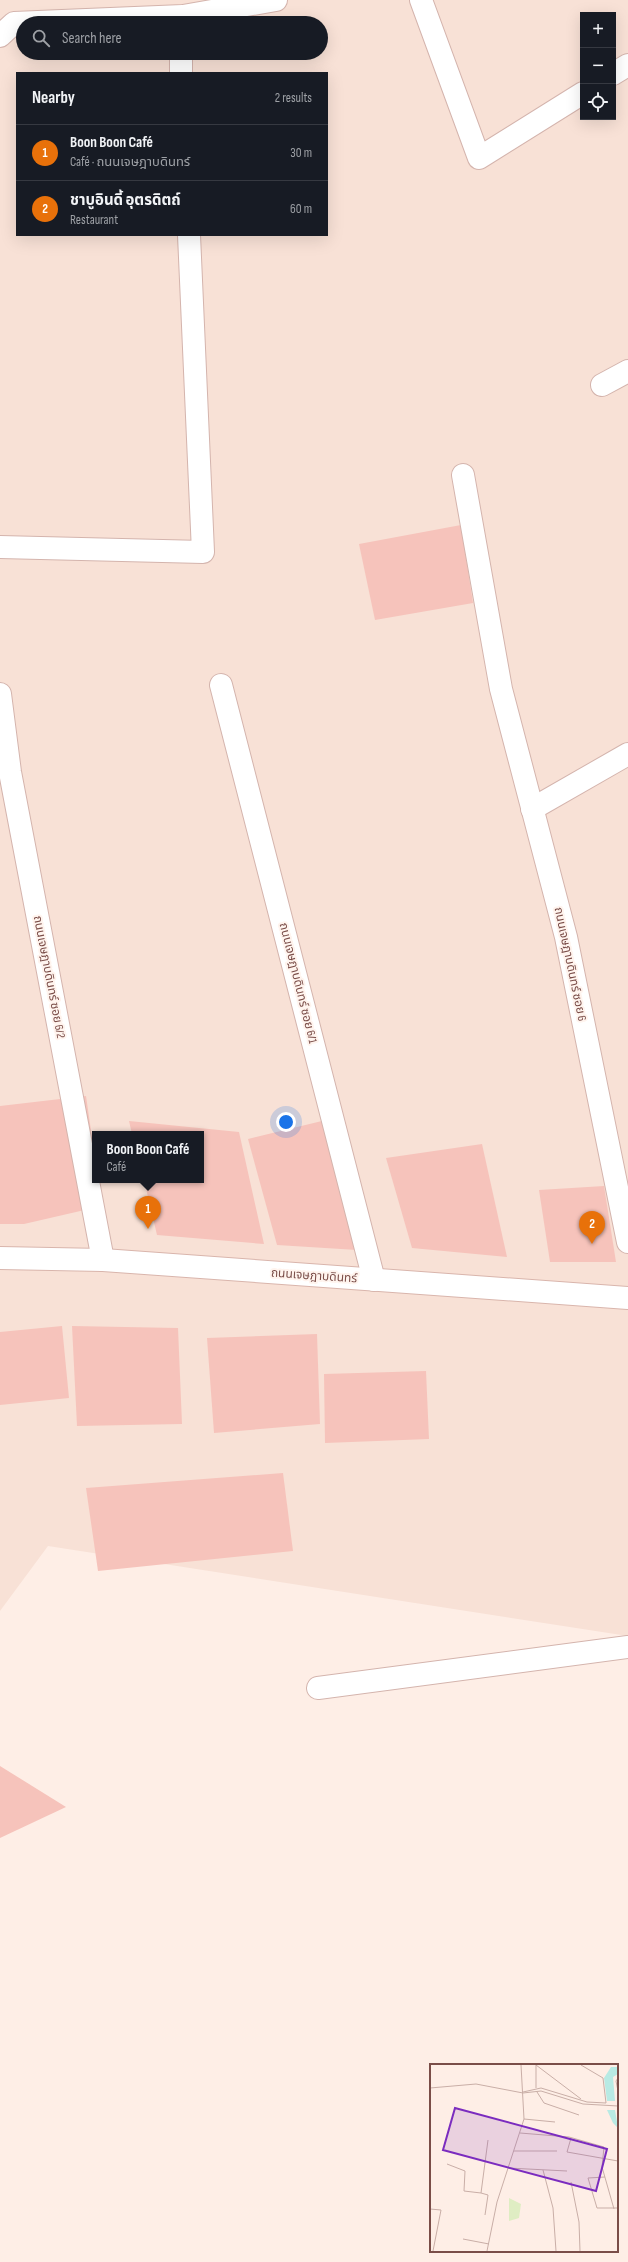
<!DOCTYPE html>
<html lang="en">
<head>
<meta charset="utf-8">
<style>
  :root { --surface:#171b24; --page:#242831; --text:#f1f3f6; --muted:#9ea1a6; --line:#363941; --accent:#f14248 }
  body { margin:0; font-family:"Sofia Sans Condensed","Noto Sans Thai",sans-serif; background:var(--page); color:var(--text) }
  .controls { position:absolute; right:12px; top:12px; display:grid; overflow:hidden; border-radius:0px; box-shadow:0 4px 16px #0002 }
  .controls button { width:36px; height:36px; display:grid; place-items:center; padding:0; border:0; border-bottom:1px solid var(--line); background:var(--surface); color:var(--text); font:20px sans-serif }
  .you { position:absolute; left:286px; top:1122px; width:14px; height:14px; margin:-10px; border:3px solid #fff; border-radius:50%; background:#1a73e8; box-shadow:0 0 0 6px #1a73e833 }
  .badge { display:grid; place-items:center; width:26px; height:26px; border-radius:50%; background:var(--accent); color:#fff; font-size:13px; font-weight:700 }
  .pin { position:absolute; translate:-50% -33px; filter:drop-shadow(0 1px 2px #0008) }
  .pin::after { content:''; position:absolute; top:21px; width:14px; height:12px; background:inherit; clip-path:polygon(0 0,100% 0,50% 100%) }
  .popup { position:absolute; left:92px; top:1131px; width:112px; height:52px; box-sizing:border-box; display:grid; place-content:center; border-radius:0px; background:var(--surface); filter:drop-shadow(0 1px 3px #0005); font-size:13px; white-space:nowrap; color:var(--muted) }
  .popup b { font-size:15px; color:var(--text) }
  .popup::after { content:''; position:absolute; left:50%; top:100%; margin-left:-8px; border:8px solid transparent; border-top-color:var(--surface) }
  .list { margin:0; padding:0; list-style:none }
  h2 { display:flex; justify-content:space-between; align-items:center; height:52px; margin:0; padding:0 16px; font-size:17px }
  h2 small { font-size:13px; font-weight:400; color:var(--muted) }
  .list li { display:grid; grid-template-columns:26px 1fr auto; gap:12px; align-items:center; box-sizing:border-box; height:56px; padding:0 16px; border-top:1px solid var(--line) }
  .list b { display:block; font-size:15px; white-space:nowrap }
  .list p { margin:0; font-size:13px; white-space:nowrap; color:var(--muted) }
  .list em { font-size:13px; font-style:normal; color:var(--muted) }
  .icon { flex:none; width:22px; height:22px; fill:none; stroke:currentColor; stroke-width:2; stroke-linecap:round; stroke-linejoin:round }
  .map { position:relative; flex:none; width:628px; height:2262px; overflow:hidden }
  .search { position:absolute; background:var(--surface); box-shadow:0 4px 16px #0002; left:16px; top:16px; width:312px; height:44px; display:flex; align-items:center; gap:10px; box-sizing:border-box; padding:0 14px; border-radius:22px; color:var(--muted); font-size:15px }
  .panel { position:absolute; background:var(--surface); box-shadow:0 4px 16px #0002; left:16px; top:72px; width:312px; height:164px; border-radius:0px }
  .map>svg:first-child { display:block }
  .residential { fill:#f8e1d6; fill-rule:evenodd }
  .building { fill:#f6c3bb }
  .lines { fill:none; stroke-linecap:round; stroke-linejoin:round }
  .street-casing { stroke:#d4b4ad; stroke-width:24 }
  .secondary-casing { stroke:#d9b5ac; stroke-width:24 }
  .street { stroke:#fff; stroke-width:22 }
  .secondary { stroke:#fff; stroke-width:22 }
  .labels { text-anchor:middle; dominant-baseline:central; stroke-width:4; stroke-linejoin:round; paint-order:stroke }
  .street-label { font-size:12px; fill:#7a4d48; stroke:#fff4ee }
  .inset-road { fill:none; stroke:#c9aea7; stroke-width:1 }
  .view { fill:#7b2cbf; fill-opacity:0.15; stroke:#7b2cbf; stroke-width:2 }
  .inset-edge { fill:none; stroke:#7a4d48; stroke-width:2 }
</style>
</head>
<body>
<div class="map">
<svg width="628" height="2262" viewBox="0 0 628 2262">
  <rect width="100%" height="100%" fill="#feeee6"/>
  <path class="residential" d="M0,0H628V1636L48,1546L0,1611ZM583,15H613V117H583ZM23,23H321V53H23ZM17,73H327V235H17ZM95,1134H201V1180H95Z"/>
  <g class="building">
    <polygon points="461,525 473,603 375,620 359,544"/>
    <polygon points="86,1096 95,1158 95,1180 102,1206 24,1224 0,1224 0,1106"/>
    <polygon points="326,1120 357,1250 277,1245 248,1139"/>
    <polygon points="129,1121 239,1132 264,1244 157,1235 144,1180 201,1180 201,1134 132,1134"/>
    <polygon points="482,1144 507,1257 412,1248 386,1158"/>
    <polygon points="604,1186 616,1262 550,1262 539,1190"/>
    <polygon points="62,1326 69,1398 0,1405 0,1332"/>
    <polygon points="72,1326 178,1328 182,1424 77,1426"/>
    <polygon points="317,1334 320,1424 214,1433 207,1338"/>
    <polygon points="426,1371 429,1439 325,1443 324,1374"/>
    <polygon points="283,1473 293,1551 98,1571 86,1488"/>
    <polygon points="0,1766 66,1807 0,1838"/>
  </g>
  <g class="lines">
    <g class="street-casing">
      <g id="street">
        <polyline points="421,0 479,158 583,93"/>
        <polyline points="0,36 14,23 183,16 276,0"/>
        <polyline points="181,53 181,73"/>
        <polyline points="613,74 628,65"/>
        <polyline points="602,385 628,371"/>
        <polyline points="463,475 501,689 566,937 628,1242"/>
        <polyline points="0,547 203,552 189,235"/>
        <polyline points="221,685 374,1280"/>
        <polyline points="0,694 10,772 103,1260"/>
        <polyline points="532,809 628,754"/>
        <polyline points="318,1688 628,1647"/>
      </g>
    </g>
    <g class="secondary-casing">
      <polyline id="secondary" points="0,1258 103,1260 628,1298"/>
    </g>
    <use href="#street" class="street"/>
    <use href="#secondary" class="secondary"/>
  </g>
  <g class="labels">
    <g class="street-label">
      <text transform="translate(570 964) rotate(78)">ถนนเจษฎาบดินทร์ ซอย 6</text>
      <text transform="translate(49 977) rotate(79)">ถนนเจษฎาบดินทร์ ซอย 6/2</text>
      <text transform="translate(298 983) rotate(76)">ถนนเจษฎาบดินทร์ ซอย 6/1</text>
      <text transform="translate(314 1276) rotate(4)">ถนนเจษฎาบดินทร์</text>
    </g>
  </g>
  <g transform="translate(430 2064)">
    <rect width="188" height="188" fill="#feeee6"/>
    <path d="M79,134L91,140L89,154L79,157Z" fill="#dfedc3"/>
    <path d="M181,3H188V10L183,13L185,37H177L174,14ZM177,46H185L188,64L183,59Z" fill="#b8eae4"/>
    <path class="inset-road" d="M106,1L151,35M106,1V24M151,1L173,14L176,39M188,14L186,17L188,27M0,24L46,20L93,29L111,27L153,40L188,42M93,28L111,24L157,38L176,39M107,28L114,39L149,51M94,55L125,58M90,69L139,73L174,83L172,103L184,145M141,74L137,88L188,97M84,87H127M17,100L35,107L34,127L51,129M78,104L137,107M113,106L123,144L126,187M175,113L158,114L167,144H188M141,118L149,158L150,187M0,145L11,146L3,187M55,151L58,131L51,129L58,76M33,175L59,180M57,187L67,138L94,55L91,1"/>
    <path class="view" d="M25,44L177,85L166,127L13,86Z"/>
    <rect width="188" height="188" class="inset-edge"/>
  </g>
</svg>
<div class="controls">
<button>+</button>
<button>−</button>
<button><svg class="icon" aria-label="locate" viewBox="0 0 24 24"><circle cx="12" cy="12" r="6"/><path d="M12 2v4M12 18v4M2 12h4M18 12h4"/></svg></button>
</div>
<div class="you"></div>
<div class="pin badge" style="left:148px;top:1229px;background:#e8710a">1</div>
<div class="popup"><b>Boon Boon Café</b>Café</div>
<div class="pin badge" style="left:592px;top:1244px;background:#e8710a">2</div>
<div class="search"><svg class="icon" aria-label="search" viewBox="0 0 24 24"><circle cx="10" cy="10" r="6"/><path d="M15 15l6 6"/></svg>Search here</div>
<section class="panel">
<h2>Nearby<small>2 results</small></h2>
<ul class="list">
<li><span class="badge" style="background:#e8710a">1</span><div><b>Boon Boon Café</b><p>Café · ถนนเจษฎาบดินทร์</p></div><em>30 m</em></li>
<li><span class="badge" style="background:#e8710a">2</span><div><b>ชาบูอินดี้ อุตรดิตถ์</b><p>Restaurant</p></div><em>60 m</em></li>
</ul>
</section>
</div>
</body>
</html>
